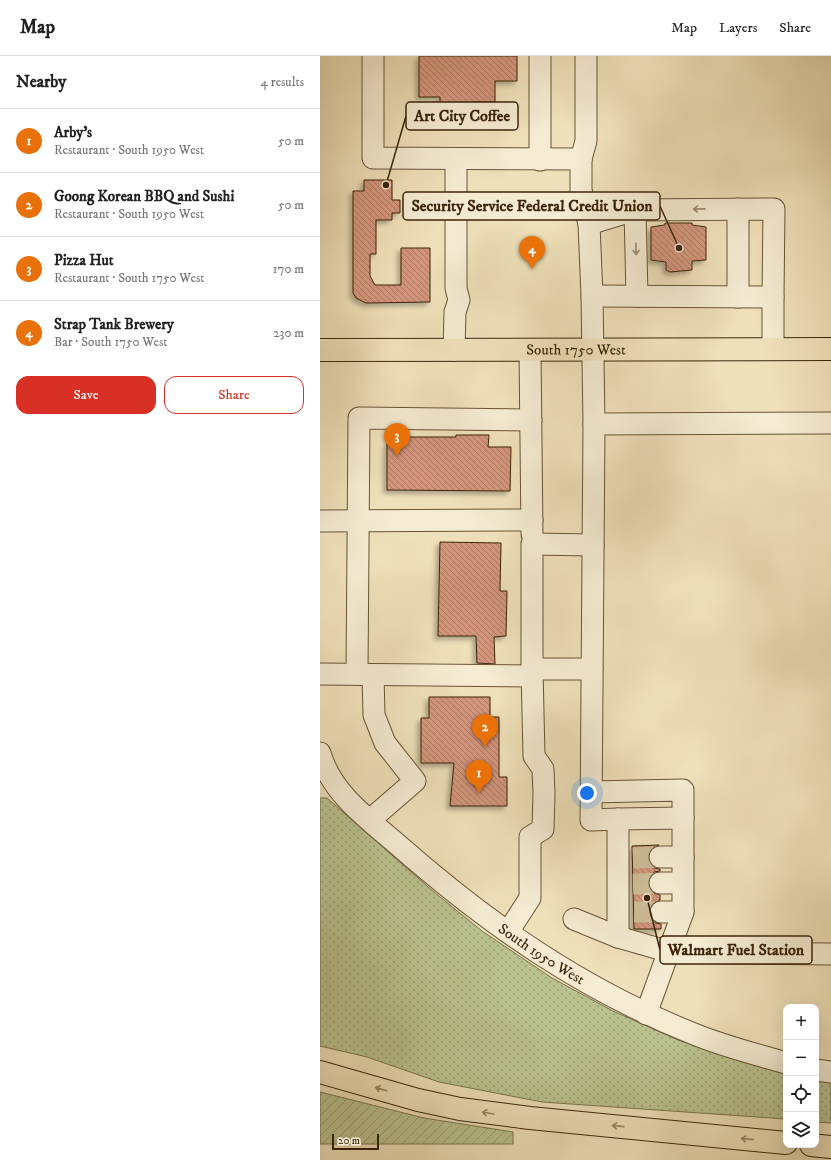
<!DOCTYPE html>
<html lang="en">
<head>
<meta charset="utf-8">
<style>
  :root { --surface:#fff; --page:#f2f2f2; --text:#202124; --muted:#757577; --line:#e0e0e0; --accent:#d93025 }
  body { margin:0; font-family:"IM FELL DW Pica",serif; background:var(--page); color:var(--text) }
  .controls { position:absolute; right:12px; bottom:12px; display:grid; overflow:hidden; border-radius:8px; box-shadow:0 4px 16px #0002 }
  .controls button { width:36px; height:36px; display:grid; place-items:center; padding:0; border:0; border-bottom:1px solid var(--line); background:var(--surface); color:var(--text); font:20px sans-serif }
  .scale { position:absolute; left:12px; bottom:10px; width:47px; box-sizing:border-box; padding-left:4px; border:2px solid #3b2409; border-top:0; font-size:11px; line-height:14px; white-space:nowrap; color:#3b2409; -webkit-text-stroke:3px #f4ebd2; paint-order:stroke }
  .you { position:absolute; left:267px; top:737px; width:14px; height:14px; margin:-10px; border:3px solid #fff; border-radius:50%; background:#1a73e8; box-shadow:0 0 0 6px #1a73e833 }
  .badge { display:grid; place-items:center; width:26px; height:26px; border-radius:50%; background:var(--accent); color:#fff; font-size:13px; font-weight:700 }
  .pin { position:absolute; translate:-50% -33px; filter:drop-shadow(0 1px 2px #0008) }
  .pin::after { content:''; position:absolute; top:21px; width:14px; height:12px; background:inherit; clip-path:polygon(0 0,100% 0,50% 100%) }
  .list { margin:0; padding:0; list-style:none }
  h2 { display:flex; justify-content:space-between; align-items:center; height:52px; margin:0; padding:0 16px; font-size:17px }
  h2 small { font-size:13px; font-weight:400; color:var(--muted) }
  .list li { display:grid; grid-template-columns:26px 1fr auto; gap:12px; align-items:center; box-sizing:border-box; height:64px; padding:0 16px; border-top:1px solid var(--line) }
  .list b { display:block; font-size:15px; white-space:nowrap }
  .list p { margin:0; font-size:13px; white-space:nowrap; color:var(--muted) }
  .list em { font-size:13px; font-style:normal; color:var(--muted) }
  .actions { display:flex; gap:8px; padding:12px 16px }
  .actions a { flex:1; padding:9px 0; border:1px solid var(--accent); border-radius:12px; text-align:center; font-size:14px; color:var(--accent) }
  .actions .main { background:var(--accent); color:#fff }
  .icon { flex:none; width:22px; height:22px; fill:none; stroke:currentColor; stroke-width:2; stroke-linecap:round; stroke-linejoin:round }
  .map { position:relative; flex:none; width:511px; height:1104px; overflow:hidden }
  header { display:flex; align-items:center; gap:24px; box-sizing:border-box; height:56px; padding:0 20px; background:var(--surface); border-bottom:1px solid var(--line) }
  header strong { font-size:19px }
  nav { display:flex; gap:22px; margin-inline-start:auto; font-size:14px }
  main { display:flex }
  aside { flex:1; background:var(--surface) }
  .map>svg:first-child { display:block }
  .grass { fill:url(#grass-dots); stroke:#7a734c }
  .garden { fill:url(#garden-furrows); stroke:#7a734c }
  .building { fill:url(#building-back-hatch); stroke:#3b2409; filter:url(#shadow) }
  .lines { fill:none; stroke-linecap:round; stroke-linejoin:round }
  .minor-tunnel { stroke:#caba96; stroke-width:21; stroke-dasharray:21 10; stroke-linecap:butt }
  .minor-casing { stroke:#685335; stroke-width:23 }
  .major-casing { stroke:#3b2409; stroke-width:24 }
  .highway-casing { stroke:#3b2409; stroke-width:24 }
  .minor { stroke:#f4ebd2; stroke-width:21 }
  .major { stroke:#eee0b9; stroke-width:22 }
  .highway { stroke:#eee0b9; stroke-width:22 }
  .oneway { stroke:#98886e }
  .oneway2 { stroke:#948261 }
  .labels { text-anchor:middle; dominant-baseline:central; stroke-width:3.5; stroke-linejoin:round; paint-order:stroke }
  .street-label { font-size:15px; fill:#3b2409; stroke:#f4ebd2 }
  .leader { fill:none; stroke:#3b2409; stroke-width:1.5 }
  .callout-dot { fill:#3b2409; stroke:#f4ebd2; stroke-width:1.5 }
  .callout { fill:#f4ebd2; stroke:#3b2409; stroke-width:1.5 }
  .callout-label { font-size:16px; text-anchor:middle; font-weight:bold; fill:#3b2409 }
</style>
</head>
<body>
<header>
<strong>Map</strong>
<nav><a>Map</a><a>Layers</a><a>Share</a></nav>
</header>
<main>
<aside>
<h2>Nearby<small>4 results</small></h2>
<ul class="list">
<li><span class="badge" style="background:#e8710a">1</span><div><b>Arby's</b><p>Restaurant · South 1950 West</p></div><em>50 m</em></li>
<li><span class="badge" style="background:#e8710a">2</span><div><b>Goong Korean BBQ and Sushi</b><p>Restaurant · South 1950 West</p></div><em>50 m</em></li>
<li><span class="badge" style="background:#e8710a">3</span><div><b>Pizza Hut</b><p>Restaurant · South 1750 West</p></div><em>170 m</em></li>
<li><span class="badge" style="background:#e8710a">4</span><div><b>Strap Tank Brewery</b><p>Bar · South 1750 West</p></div><em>230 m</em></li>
</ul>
<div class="actions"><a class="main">Save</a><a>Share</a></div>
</aside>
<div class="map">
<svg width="511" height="1104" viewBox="0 0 511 1104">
  <defs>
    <pattern id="grass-dots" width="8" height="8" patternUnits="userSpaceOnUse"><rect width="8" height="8" fill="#b9c28f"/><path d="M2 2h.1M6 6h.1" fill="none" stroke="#989d73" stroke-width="1.8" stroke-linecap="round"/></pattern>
    <pattern id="garden-furrows" width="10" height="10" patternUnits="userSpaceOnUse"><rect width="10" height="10" fill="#b9c28f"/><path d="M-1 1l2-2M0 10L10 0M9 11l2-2" fill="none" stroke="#989d73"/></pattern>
    <pattern id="building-back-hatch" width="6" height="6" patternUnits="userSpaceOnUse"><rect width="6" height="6" fill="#d2957c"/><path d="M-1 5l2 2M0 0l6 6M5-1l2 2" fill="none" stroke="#ac7964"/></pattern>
    <filter id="shadow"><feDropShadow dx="-3.5" dy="3.5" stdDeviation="2" flood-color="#0004"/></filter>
  </defs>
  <rect width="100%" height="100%" fill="#eee0b9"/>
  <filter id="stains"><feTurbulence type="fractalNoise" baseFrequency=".005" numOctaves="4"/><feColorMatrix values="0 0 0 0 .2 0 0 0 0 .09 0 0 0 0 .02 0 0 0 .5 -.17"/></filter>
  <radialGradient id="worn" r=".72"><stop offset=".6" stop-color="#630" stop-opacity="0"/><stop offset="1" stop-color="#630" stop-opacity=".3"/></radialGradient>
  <g class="grass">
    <polygon points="0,742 7,742 115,837 162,875 232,922 293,955 358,984 409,1001 466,1017 466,1063 222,1046 119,1026 47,1001 0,990"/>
    <polygon points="496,1024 511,1027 511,1067 496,1066"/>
  </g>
  <polygon class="garden" points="0,1036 104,1062 193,1076 193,1088 0,1088"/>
  <g class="building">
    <polygon points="99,0 197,0 197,25 175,25 175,46 153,46 153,58 120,58 120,41 99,41"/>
    <polygon points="44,124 72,124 72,144 80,144 80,157 72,157 72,164 56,164 56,198 50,198 50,220 55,229 81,229 81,192 110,192 110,246 46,247 36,242 33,237 33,135 44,135"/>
    <polygon points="345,167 372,167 372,169 386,171 386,204 372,205 372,214 350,216 346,214 346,206 331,204 331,171 345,169"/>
    <polygon points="136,379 169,379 168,391 191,391 190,435 67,434 67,387 85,387 85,381 136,381"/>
    <polygon points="120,486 181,487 180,535 187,535 186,580 174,581 175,608 157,607 156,580 118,580"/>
    <polygon points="109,641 170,641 170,661 179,661 179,721 187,721 187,750 130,750 134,707 101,707 101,662 109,662"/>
    <polygon points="339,789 330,795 328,801 330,807 334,812 340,813 340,815 334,816 330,821 328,827 329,833 334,837 340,839 340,844 331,850 329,856 331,862 335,867 341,868 341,873 314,873 312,790"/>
  </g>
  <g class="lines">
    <g class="minor-tunnel">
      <polyline points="313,802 340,801"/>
      <polyline points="313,828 340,827"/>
      <polyline points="314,856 341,856"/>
    </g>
    <g class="minor-casing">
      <g id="minor">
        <polyline points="53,0 53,102 261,103 261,134 269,168 272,240 274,368"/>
        <polyline points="220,0 220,104"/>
        <polyline points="261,103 266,85 266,0"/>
        <polyline points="418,153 418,241"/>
        <polyline points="315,154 317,240"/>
        <polyline points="269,168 315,154 454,153 453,241"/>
        <polyline points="272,240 453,241 453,293"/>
        <polyline points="134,294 135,256 139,244 136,232 136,103"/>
        <polyline points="210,294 212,478"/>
        <polyline points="0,465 212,464"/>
        <polyline points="272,613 212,613 212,488 273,489"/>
        <polyline points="0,618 212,620"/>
        <polyline points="37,618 39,362 211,364"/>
        <path id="s1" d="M0,697C11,737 48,763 77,788C168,868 261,933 374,978C403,990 435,998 466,1007"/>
        <polyline points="271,736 363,734 363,856 326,958"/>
        <polyline points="298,763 363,762"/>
        <polyline points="50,764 95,725 65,687 54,659 53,619"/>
        <polyline points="340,801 363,801"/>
        <polyline points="340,827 362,827"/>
        <polyline points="341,856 363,856"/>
        <polyline points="254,863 298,881 350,896 511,898"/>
        <polyline points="188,876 210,842 210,781 223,773 224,738 223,713 214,700 212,613"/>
        <polyline points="298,881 298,763 271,764 274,368 511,367"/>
        <polyline points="496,1014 511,1016"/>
      </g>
    </g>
    <g class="major-casing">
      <g id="major">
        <path id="s2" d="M0,294L511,293"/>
      </g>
    </g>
    <g class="highway-casing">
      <g id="highway">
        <polyline points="0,1016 98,1044 140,1053 210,1062 466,1087"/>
        <polyline points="491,1089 511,1091"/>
      </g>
    </g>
    <use href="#minor" class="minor"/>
    <use href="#major" class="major"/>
    <use href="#highway" class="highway"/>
  </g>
  <defs><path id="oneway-shaft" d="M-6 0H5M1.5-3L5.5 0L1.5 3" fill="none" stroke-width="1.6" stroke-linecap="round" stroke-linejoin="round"/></defs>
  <g class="oneway">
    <use href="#oneway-shaft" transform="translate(379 153) rotate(179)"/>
    <use href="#oneway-shaft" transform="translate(316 193) rotate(89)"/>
  </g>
  <g class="oneway2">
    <use href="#oneway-shaft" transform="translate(61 1033) rotate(-164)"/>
    <use href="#oneway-shaft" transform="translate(168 1057) rotate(-171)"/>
    <use href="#oneway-shaft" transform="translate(298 1070) rotate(-174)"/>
    <use href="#oneway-shaft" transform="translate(427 1083) rotate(-174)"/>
  </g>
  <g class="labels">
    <g class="street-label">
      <text stroke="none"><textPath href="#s2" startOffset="256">South 1750 West</textPath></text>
      <text stroke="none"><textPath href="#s1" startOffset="303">South 1950 West</textPath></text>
    </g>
  </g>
  <path class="leader" d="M66 129L86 60M359 192L340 150M327 842L340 894"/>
  <g class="callout-dot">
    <circle cx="66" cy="129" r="4"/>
    <circle cx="359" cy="192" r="4"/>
    <circle cx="327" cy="842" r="4"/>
  </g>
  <g class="callout">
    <rect x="86" y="46" width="112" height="28" rx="4"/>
    <rect x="83" y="136" width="257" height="28" rx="4"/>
    <rect x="340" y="880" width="152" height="28" rx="4"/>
  </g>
  <g class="callout-label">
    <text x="142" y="65">Art City Coffee</text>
    <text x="212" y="155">Security Service Federal Credit Union</text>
    <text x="416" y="899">Walmart Fuel Station</text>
  </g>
  <rect width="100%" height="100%" filter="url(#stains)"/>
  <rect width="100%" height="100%" fill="url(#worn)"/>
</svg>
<div class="controls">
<button>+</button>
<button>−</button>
<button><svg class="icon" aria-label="locate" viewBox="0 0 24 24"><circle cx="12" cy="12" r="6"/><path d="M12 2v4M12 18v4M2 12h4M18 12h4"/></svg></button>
<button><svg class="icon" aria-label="layers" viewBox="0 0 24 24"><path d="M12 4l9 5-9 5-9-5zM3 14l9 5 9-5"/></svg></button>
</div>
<div class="scale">20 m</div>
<div class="you"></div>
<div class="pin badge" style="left:159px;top:737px;background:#e8710a">1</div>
<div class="pin badge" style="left:165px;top:691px;background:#e8710a">2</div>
<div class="pin badge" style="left:77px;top:400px;background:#e8710a">3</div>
<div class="pin badge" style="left:212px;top:213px;background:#e8710a">4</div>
</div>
</main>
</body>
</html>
